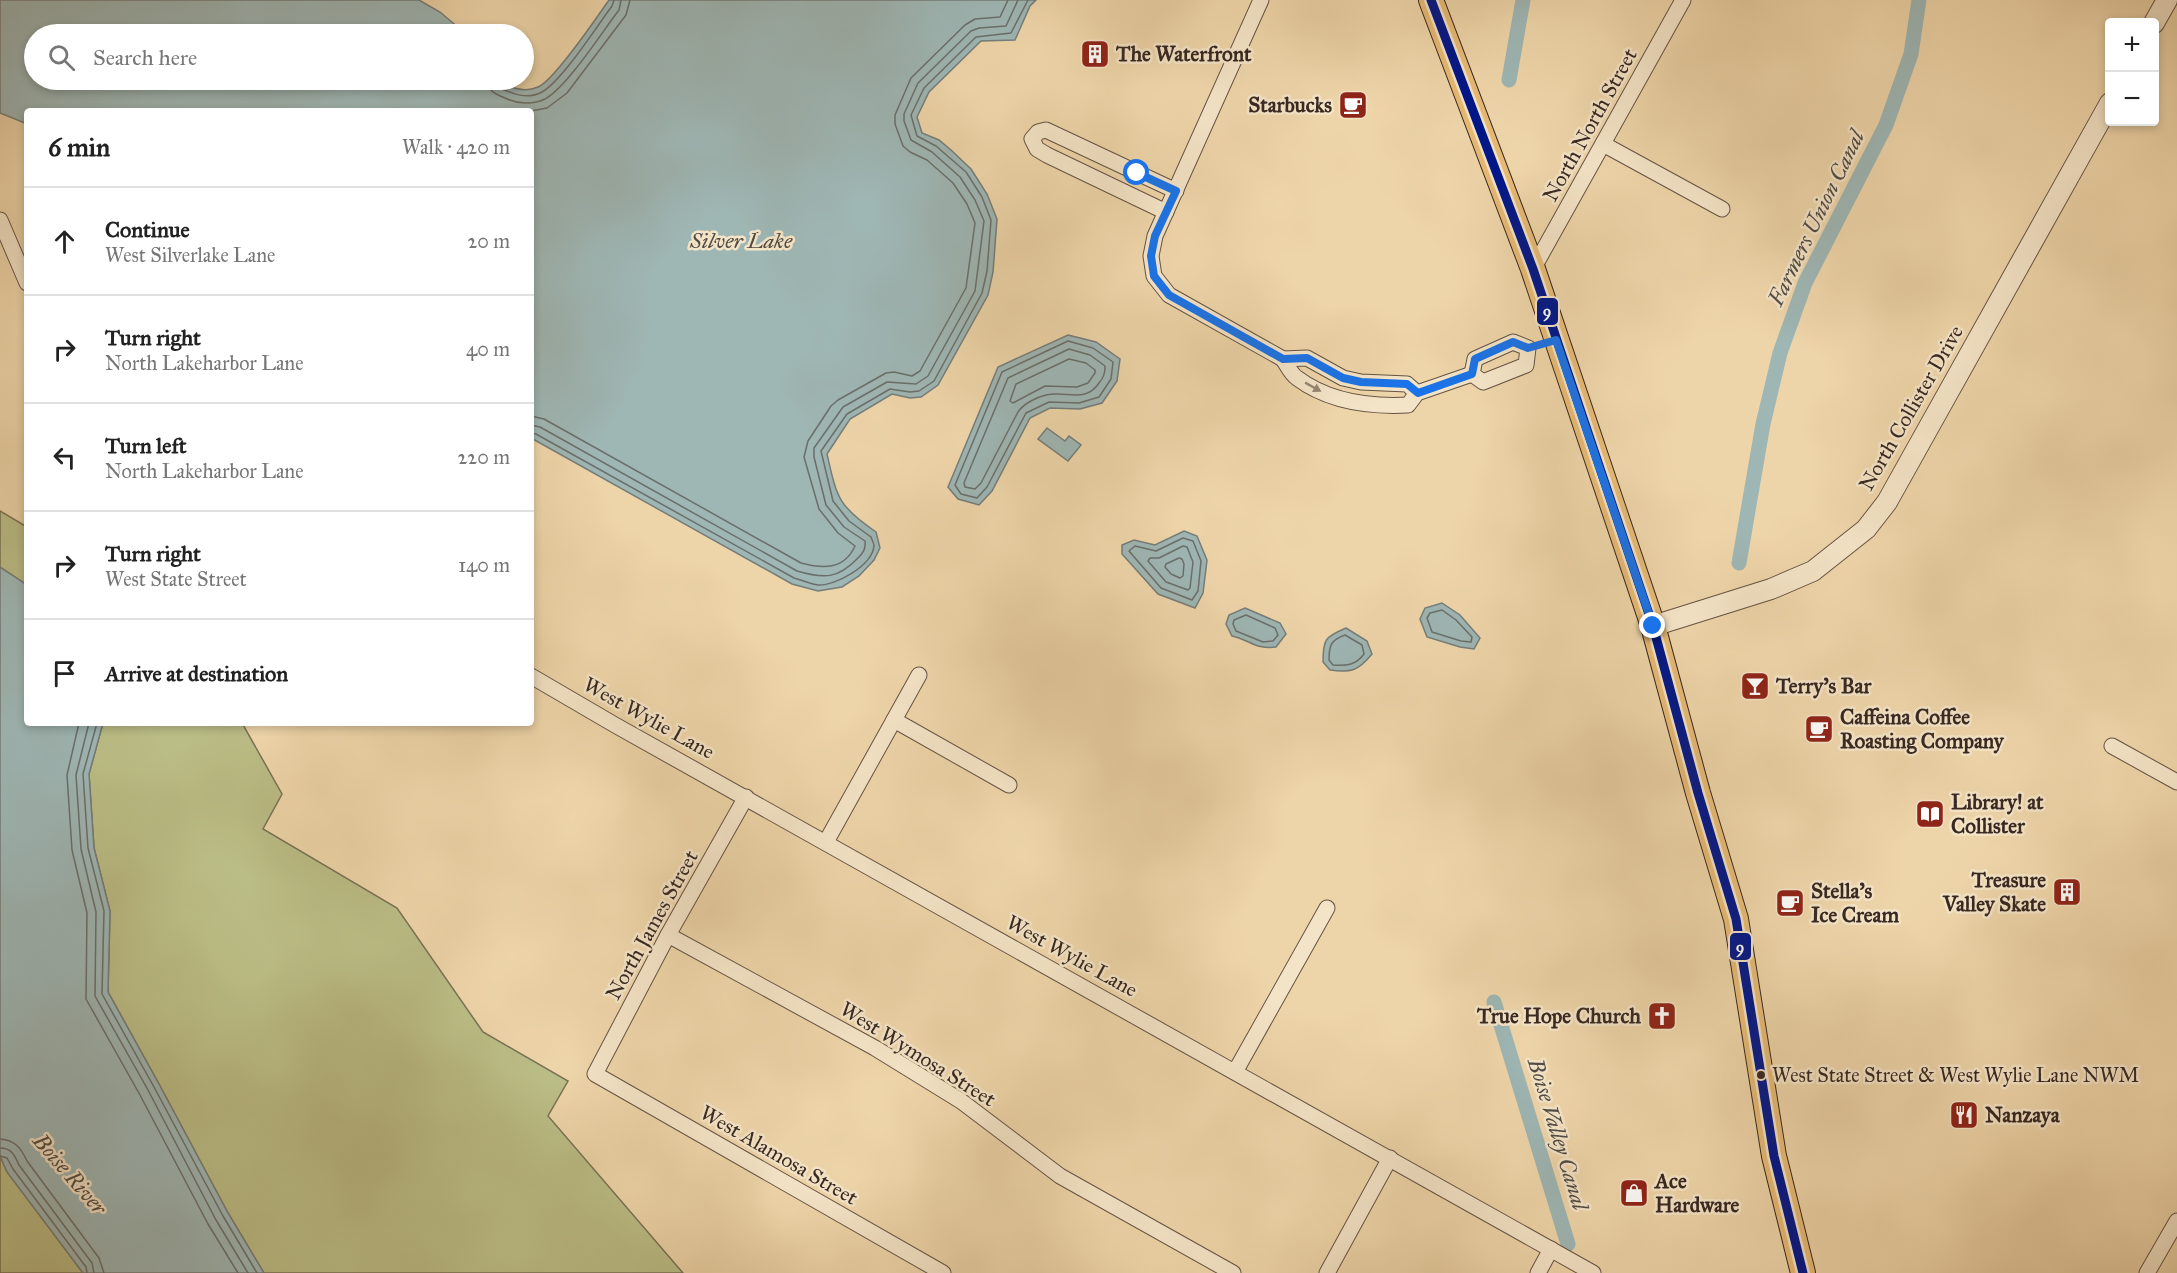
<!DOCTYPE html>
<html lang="en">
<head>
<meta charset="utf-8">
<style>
  :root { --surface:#fff; --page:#f6f6f6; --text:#222; --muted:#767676; --line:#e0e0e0 }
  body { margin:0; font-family:"IM FELL Great Primer",serif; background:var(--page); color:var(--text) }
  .controls { position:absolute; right:18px; top:18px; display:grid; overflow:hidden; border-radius:6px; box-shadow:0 3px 9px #0003 }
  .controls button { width:54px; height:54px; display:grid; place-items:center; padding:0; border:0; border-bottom:2px solid var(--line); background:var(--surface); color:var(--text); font:30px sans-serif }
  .stop { position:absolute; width:18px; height:18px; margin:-14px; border:4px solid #1a73e8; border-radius:50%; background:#fff }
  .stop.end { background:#1a73e8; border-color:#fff; box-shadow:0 2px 6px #0008 }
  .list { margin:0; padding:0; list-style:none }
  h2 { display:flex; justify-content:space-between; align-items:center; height:78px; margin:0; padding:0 24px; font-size:26px }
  h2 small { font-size:20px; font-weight:400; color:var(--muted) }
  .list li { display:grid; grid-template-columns:39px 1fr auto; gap:18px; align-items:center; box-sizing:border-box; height:108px; padding:0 24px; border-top:2px solid var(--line) }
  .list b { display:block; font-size:22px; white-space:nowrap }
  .list p { margin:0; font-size:20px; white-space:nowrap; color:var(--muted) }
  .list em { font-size:20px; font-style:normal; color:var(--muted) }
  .icon { flex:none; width:33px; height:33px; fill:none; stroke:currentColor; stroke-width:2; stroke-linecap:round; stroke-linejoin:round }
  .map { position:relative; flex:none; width:2177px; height:1273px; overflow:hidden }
  .search { position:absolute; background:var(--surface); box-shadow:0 3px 9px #0003; left:24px; top:24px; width:510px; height:66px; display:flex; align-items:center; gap:15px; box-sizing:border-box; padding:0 21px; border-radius:33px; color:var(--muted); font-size:22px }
  .panel { position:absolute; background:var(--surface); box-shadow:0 3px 9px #0003; left:24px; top:108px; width:510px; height:618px; border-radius:6px }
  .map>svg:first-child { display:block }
  .green { fill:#bbbd86; stroke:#797254; stroke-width:1.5 }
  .water { fill:#9eb6b4; stroke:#757d7a; stroke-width:1.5 }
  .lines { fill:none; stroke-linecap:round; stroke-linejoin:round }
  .shore { stroke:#6a6f6b; stroke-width:1.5 }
  .canal { stroke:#9eb6b4; stroke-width:15 }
  .minor-casing { stroke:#655344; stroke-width:17 }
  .tertiary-casing { stroke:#655344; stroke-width:22 }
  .primary-casing { stroke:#372822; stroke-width:26 }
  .minor { stroke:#f4e4c7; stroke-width:15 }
  .tertiary { stroke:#f4e4c7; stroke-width:20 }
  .primary { stroke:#e7ba74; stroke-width:24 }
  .bus-1-casing { stroke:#f4e4c7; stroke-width:14 }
  .bus-1 { stroke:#001689; stroke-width:9 }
  .oneway { fill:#968674 }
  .route { stroke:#1a73e8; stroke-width:8 }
  .bus-dot { fill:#372822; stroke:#f4e4c7; stroke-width:2 }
  .labels { text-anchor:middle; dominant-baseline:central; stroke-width:5; stroke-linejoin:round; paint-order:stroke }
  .bus-label { font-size:20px; fill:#372822; stroke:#f4e4c7; text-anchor:start }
  .poi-label { font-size:21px; font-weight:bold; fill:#372822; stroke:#f4e4c7; text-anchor:start }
  .street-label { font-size:21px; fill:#372822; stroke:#f4e4c7 }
  .water-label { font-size:22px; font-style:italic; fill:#514c46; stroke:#f4e4c7 }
  .line-badge { stroke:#f4e4c7; stroke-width:2 }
  .badge-label { font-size:16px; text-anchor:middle; font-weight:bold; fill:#fff }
</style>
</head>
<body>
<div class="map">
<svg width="2177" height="1273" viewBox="0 0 2177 1273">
  <rect width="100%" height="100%" fill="#eed5a9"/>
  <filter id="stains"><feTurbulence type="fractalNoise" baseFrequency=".00333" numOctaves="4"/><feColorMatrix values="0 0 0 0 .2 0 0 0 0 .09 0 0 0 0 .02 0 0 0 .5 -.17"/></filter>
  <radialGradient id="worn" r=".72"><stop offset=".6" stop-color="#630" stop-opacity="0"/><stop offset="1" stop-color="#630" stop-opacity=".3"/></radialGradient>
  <g class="green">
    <polygon points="0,511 27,527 27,585 0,567"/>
    <polygon points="103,723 242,723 282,794 263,829 397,908 483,1032 568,1081 548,1116 683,1273 264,1273 228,1213 159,1084 108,992 110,911 94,848 89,774"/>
    <polygon points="0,1156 8,1172 83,1273 0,1273"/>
  </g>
  <g class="water">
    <path d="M0,0H419L440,12L466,34H34V80H498C510,88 524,93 538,87C554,81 597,17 609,0H1036L1030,6L1015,40L981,41L929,92L917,117L922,133L939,140L951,150L971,169L987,194L997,219L993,272L988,295L938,385L921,397L910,398L892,394L850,419L827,454C837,498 838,506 876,532L880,548L874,560L859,576L842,587L818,591L792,584L531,438V111H27V124L0,113Z"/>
    <polygon points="1068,335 1096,342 1120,359 1117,381 1102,403 1080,409 1050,408 1030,418 992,491 979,505 958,499 948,487 998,367"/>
    <polygon points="1047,428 1065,441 1069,436 1081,445 1068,461 1038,439"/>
    <polygon points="1184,531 1197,536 1207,560 1203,593 1195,608 1158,594 1122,554 1122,545 1134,540 1155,545"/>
    <polygon points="0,567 27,585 27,723 103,723 89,774 94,848 110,911 108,992 159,1084 228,1213 264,1273 83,1273 7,1172 0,1156"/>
    <polygon points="1442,603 1460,615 1480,638 1474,649 1460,647 1427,637 1420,619 1425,608"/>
    <path d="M1245,608L1280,623L1286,634L1276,647C1256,650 1250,640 1232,636L1226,624L1229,615Z"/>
    <path d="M1346,628L1367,641L1372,654C1358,671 1351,673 1330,670L1323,662C1323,639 1325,637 1346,628Z"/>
  </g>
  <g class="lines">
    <g class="shore">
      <path d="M488,80C488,91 495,94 505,98C517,104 533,105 545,99C567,87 602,32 619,10L621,0"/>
      <path d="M495,80L498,87C512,94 527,100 542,92C562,81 597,26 612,6L614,0"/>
      <polyline points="531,111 547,108 567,93 626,15 630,0"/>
      <polygon points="1068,341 1093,348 1113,362 1111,379 1099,397 1079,403 1049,402 1026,413 987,487 977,498 961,494 955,485 1002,372"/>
      <path d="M1069,349L1090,355L1105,366C1105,373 1104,377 1099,383C1085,404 1066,390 1046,395C1037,397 1023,404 1018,412L981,483L975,489L965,487L964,483L1008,378Z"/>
      <polygon points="1069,359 1086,363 1095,370 1095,373 1088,383 1077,387 1045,386 1013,403 1010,401 1016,384"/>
      <path d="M531,416L544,419L801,563C823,569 844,570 855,546L838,533L819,509L804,457L808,441L831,406L838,400L886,373L894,372L912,376L920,371L966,288L975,223L967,204L953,183L927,160L910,152L903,146L895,124V115L911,78L965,25L975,19L1000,17L1008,0"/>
      <path d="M531,425L540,427L797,571C824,579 838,579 858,558C863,553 866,549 865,541L844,527L826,505L814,457V448L843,407L887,382L916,384L928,376L975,291L984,221L975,200L960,177L932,152L911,140L904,121V114L918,83L971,31L979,28L1006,26L1018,0"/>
      <path d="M531,433L536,434L794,578C802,580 810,584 818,585C835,586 872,566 874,546C874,543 872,540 871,537L849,521L833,501L821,451L847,414L890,389L910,392L919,391L934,381L982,293L987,271L991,220L982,197L966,172L936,146L917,136L911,115L924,88L976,37L1011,33L1028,0"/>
      <polygon points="1183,538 1193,541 1201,561 1198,591 1192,600 1161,588 1129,551 1135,546 1156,551"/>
      <polygon points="1183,546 1187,547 1193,562 1190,588 1188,590 1166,582 1148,561 1150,558 1159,558"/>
      <polygon points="1179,558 1182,559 1184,564 1183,576 1180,578 1171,574 1165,567 1166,564"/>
      <polygon points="1442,610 1456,620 1472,637 1471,642 1461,641 1432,632 1427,618 1430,613"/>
      <polygon points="1246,615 1275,628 1278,635 1273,641 1263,642 1236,631 1233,624 1234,620"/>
      <path d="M1345,635L1362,645L1364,654C1356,665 1347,666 1333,665L1329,660C1329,645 1331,640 1345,635Z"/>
      <polyline points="79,723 67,775 72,850 87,913 86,999 140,1095 208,1224 238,1273"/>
      <polyline points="89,723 76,775 81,849 96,912 95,996 148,1090 216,1220 248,1273"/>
      <polyline points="97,723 83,774 88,848 104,911 102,994 154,1087 223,1216 257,1273"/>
      <path d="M0,1139C15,1140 21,1148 27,1161L99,1258L104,1273"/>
      <path d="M0,1148C12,1148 15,1156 19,1165L92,1263L94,1273"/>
      <polyline points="0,1156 7,1158 13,1169 86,1267 87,1273"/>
    </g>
    <g class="canal">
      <polyline points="1509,80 1523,0"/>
      <polyline points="1739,563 1763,424 1780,353 1805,283 1886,125 1911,54 1919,0"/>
      <polyline points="1494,1002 1568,1244"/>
    </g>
    <g class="minor-casing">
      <g id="minor">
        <polyline points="1261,0 1155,236 1151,256 1154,276 1169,295 1283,359"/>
        <polyline points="1603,144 1722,209"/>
        <polyline points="1166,212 1047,155 1037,149 1032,139 1038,132 1046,130 1176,191"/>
        <polyline points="0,220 27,283"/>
        <polyline points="1533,269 1683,0"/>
        <polygon points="1513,342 1528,348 1526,365 1483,382 1472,374 1475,359"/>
        <path d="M1417,393L1407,384L1361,382L1343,378L1307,358L1283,359C1287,365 1291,374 1297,378C1329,402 1369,407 1408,405L1417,393L1472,374"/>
        <polyline points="531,676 615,725 1593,1273"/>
        <polyline points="894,720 1009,785"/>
        <polyline points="2112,746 2177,782"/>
        <polyline points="746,797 668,935 595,1074 943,1273"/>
        <polyline points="826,842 919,675"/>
        <polyline points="668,935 875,1048 961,1101 1060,1176 1233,1273"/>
        <polyline points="1235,1072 1327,908"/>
        <polyline points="1327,1273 1390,1158"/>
        <polyline points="1538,1273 1551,1249"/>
        <polyline points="2147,1273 2177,1221"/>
      </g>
    </g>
    <g class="tertiary-casing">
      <g id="tertiary">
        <polyline points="2154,23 2167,0"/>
        <polyline points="1653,626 1771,589 1813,571 1866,529 1887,502 2110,103"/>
      </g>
    </g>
    <g class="primary-casing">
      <polyline id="primary" points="1431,0 1533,269 1653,626 1698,793 1736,919 1774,1156 1803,1273"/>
    </g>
    <use href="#minor" class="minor"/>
    <use href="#tertiary" class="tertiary"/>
    <use href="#primary" class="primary"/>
    <g class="bus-1-casing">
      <polyline id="bus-1" points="1431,0 1533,269 1653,626 1698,793 1736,919 1774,1156 1803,1273"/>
    </g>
    <use href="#bus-1" class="bus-1"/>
  </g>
  <defs><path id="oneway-solid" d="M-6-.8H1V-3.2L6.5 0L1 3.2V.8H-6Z" transform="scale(1.5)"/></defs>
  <use class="oneway" href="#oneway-solid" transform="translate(1313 387) rotate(29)"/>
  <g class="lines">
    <polyline class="route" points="1137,173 1176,191 1155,236 1151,256 1154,276 1169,295 1283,359 1307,358 1343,378 1361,382 1407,384 1418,393 1472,374 1475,359 1513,342 1528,348 1556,340 1653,626"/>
  </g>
  <defs>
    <g id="building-square" transform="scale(1.5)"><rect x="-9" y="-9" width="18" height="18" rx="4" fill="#8f2418" stroke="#f4e4c7"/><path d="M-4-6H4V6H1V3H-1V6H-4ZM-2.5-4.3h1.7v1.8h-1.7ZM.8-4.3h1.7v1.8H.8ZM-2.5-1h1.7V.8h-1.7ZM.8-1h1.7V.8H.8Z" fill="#fff"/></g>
    <g id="cafe-square" transform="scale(1.5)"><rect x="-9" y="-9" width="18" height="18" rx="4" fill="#8f2418" stroke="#f4e4c7"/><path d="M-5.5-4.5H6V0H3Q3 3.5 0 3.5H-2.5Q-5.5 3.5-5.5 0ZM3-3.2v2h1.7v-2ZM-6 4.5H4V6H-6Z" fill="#fff"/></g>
    <g id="bar-square" transform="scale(1.5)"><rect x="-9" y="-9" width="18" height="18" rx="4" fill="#8f2418" stroke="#f4e4c7"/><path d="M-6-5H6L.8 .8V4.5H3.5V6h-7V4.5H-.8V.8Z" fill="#fff"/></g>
    <g id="library-square" transform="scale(1.5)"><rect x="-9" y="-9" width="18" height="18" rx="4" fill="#8f2418" stroke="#f4e4c7"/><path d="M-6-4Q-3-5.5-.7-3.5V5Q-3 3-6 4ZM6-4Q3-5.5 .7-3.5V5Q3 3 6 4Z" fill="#fff"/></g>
    <g id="church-square" transform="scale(1.5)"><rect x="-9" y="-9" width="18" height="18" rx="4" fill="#8f2418" stroke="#f4e4c7"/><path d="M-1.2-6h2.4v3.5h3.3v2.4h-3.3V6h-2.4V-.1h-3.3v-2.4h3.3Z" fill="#fff"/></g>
    <g id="restaurant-square" transform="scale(1.5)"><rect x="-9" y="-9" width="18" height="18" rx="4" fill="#8f2418" stroke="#f4e4c7"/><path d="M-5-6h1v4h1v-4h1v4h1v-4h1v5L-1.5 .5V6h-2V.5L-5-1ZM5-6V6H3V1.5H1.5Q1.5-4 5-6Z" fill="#fff"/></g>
    <g id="shop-square" transform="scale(1.5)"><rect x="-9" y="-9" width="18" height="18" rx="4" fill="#8f2418" stroke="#f4e4c7"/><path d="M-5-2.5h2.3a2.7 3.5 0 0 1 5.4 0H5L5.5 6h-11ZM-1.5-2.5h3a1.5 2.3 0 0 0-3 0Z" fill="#fff"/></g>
  </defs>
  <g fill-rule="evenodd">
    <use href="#building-square" x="1095" y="54"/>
    <use href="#cafe-square" x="1353" y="105"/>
    <use href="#bar-square" x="1755" y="686"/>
    <use href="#cafe-square" x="1819" y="729"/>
    <use href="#library-square" x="1930" y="814"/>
    <use href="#building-square" x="2067" y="892"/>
    <use href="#cafe-square" x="1790" y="903"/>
    <use href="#church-square" x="1662" y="1016"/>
    <use href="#restaurant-square" x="1964" y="1115"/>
    <use href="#shop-square" x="1634" y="1193"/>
  </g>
  <circle class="bus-dot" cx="1761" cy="1075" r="5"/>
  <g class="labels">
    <g class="bus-label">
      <text x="1772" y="1075">West State Street &amp; West Wylie Lane NWM</text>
    </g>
    <g class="poi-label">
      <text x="1116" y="54">The Waterfront</text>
      <text x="1332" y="105" text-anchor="end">Starbucks</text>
      <text x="1776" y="686">Terry's Bar</text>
      <text x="1840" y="717">Caffeina Coffee<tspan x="1840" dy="24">Roasting Company</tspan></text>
      <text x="1951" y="802">Library! at<tspan x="1951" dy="24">Collister</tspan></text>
      <text x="2046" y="880" text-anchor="end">Treasure<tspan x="2046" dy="24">Valley Skate</tspan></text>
      <text x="1811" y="891">Stella's<tspan x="1811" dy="24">Ice Cream</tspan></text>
      <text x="1641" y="1016" text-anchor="end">True Hope Church</text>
      <text x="1985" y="1115">Nanzaya</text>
      <text x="1655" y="1181">Ace<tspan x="1655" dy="24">Hardware</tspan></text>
    </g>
    <g class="street-label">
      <text transform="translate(1590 125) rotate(-61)">North North Street</text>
      <text transform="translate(1911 408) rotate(-60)">North Collister Drive</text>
      <text transform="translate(649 718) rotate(29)">West Wylie Lane</text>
      <text transform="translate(652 925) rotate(-61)">North James Street</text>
      <text transform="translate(1072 956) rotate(29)">West Wylie Lane</text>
      <text transform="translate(918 1054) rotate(32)">West Wymosa Street</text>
      <text transform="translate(779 1155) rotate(30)">West Alamosa Street</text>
    </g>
    <g class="water-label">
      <text transform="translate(1816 218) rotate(-64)">Farmers Union Canal</text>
      <text x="741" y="240">Silver Lake</text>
      <text transform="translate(1558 1134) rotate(73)">Boise Valley Canal</text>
      <text transform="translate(70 1174) rotate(49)">Boise River</text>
    </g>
  </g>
  <g class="line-badge">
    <rect x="1536" y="297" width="23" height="29" rx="6" fill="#001689"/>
    <rect x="1729" y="932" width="23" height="29" rx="6" fill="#001689"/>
  </g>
  <g class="badge-label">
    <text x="1547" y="317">9</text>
    <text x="1740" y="953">9</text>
  </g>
  <rect width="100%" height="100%" filter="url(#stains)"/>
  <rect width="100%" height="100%" fill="url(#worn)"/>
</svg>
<div class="controls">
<button>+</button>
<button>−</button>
</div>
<div class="stop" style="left:1137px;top:173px"></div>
<div class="stop end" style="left:1653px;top:626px"></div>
<div class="search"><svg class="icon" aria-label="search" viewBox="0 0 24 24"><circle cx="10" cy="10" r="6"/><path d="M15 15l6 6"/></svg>Search here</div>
<section class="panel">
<h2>6 min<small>Walk · 420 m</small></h2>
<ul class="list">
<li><svg class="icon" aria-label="ahead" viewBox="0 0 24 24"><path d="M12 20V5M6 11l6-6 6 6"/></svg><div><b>Continue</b><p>West Silverlake Lane</p></div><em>20 m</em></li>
<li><svg class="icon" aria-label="right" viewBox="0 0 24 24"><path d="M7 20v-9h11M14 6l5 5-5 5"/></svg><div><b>Turn right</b><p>North Lakeharbor Lane</p></div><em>40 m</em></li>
<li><svg class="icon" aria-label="left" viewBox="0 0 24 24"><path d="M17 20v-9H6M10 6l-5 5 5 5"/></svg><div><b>Turn left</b><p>North Lakeharbor Lane</p></div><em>220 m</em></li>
<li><svg class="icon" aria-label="right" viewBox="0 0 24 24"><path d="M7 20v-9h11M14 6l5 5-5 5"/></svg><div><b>Turn right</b><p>West State Street</p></div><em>140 m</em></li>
<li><svg class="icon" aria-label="arrive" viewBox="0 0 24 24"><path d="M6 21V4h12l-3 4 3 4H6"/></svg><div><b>Arrive at destination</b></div></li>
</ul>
</section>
</div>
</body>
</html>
